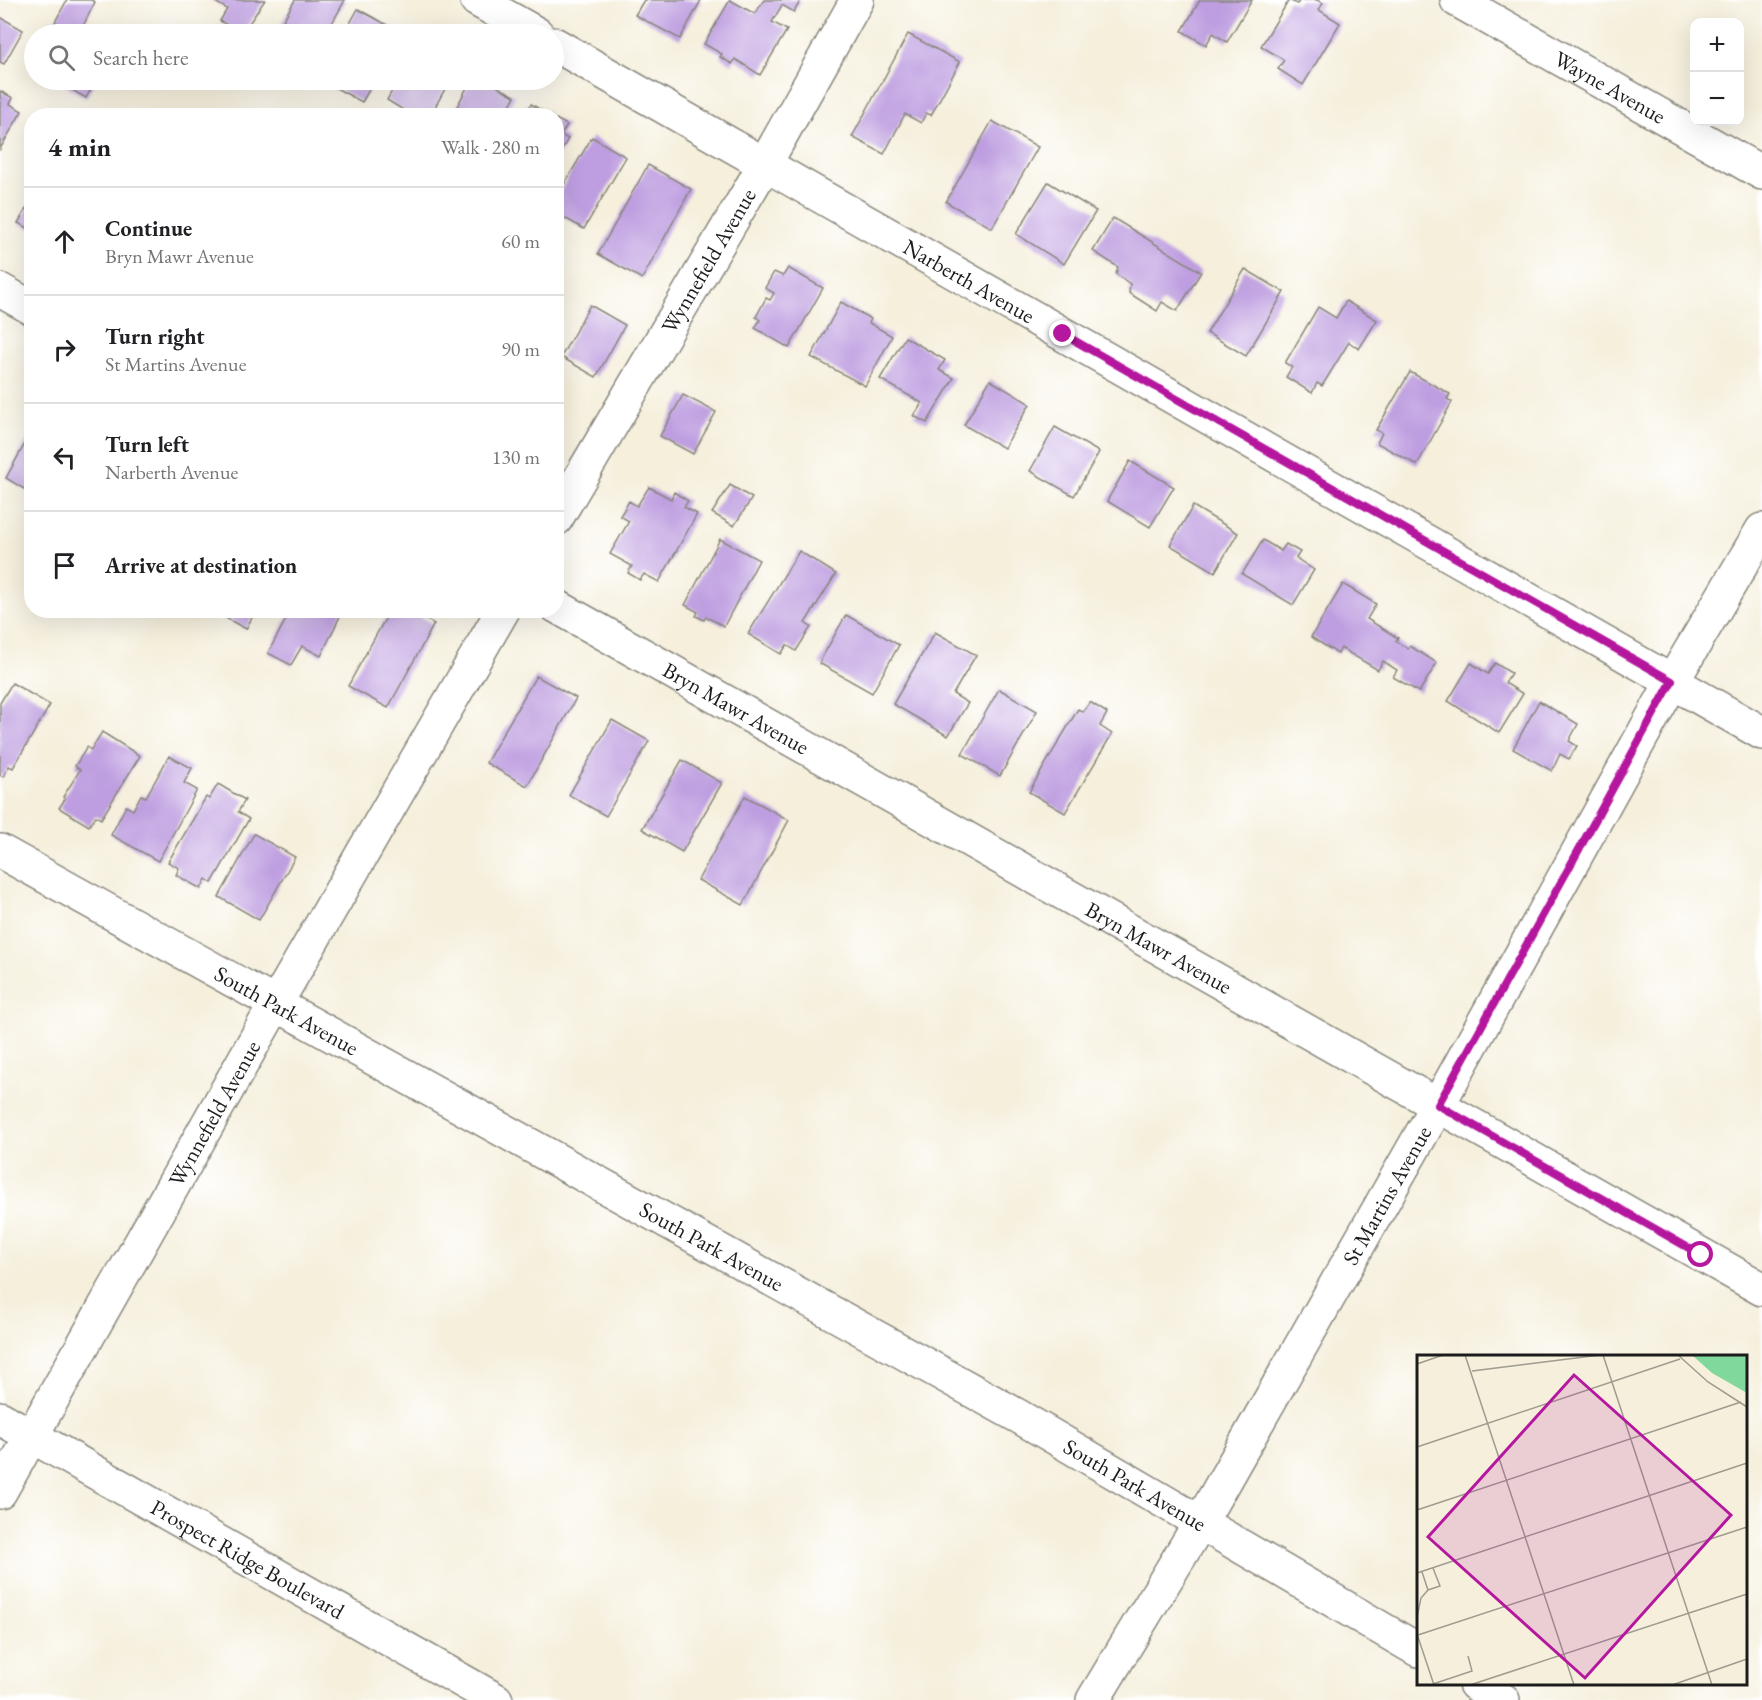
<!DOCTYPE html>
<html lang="en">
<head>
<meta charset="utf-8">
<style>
  :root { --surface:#fff; --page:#f6f6f6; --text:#202124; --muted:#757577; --line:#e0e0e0 }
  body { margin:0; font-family:"EB Garamond",serif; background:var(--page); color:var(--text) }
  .controls { position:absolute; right:18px; top:18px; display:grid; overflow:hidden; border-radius:12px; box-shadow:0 6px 24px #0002 }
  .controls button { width:54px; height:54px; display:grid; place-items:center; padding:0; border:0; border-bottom:2px solid var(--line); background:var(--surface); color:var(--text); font:30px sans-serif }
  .stop { position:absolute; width:18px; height:18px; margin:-14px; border:4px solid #b5179e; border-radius:50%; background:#fff }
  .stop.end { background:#b5179e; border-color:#fff; box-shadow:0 2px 6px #0008 }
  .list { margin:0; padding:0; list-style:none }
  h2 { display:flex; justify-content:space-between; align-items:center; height:78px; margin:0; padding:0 24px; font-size:26px }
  h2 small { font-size:20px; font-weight:400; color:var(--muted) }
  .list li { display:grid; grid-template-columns:39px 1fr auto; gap:18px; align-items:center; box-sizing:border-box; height:108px; padding:0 24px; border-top:2px solid var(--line) }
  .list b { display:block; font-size:22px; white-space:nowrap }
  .list p { margin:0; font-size:20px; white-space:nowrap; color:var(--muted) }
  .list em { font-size:20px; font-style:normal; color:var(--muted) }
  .icon { flex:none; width:33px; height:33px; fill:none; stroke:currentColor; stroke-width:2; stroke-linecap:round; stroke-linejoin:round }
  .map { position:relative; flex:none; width:1762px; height:1700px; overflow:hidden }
  .search { position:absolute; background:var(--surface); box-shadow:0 6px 24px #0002; left:24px; top:24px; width:540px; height:66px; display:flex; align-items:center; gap:15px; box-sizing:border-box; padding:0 21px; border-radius:33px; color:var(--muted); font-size:22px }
  .panel { position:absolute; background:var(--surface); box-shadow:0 6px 24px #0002; left:24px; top:108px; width:540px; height:510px; border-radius:24px }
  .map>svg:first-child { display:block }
  .building { fill:#be9ee0 }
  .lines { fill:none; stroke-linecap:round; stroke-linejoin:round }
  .street-casing { stroke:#88867c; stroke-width:36 }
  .secondary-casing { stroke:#88867c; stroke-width:36 }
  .street { stroke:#fff; stroke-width:33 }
  .secondary { stroke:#fff; stroke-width:33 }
  .route { stroke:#b5179e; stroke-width:8 }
  .labels { text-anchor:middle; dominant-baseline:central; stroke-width:6; stroke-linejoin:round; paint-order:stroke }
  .street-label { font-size:22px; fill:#1c1c1c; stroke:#fff }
  .inset-road { fill:none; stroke:#9e9b8f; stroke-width:1.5 }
  .view { fill:#b5179e; fill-opacity:0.15; stroke:#b5179e; stroke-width:3 }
  .inset-edge { fill:none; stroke:#1c1c1c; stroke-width:3 }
</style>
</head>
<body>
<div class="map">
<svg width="1762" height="1700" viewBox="0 0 1762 1700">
  <rect width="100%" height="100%" fill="#fff"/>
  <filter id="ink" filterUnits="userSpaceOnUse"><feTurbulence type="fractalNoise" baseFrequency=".0167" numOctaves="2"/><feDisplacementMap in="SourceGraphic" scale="12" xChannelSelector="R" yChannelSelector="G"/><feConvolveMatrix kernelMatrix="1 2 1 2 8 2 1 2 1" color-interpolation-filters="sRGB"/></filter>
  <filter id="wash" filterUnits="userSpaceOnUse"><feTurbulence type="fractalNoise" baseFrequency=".008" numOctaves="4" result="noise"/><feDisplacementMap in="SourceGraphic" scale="24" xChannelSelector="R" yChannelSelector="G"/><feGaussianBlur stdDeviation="1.35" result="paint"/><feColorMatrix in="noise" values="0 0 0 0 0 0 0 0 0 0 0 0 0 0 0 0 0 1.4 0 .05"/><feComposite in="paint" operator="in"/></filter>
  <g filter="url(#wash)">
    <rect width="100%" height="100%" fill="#f5efdc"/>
    <g id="blocks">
      <g class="building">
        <polygon points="67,0 91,0 95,2 79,34 55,22"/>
        <polygon points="212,0 265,0 242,34 220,21 227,9"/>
        <polygon points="295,0 345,0 326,34 275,34"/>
        <polygon points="644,0 701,0 680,39 635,15"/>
        <polygon points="730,0 755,14 764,0 801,0 794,12 782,5 772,22 787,30 760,75 735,59 732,64 720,57 722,54 704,44"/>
        <polygon points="1200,0 1252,0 1227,42 1213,33 1206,45 1182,31"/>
        <polygon points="1289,0 1297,4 1300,0 1317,0 1323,3 1319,10 1340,23 1303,85 1278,69 1284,60 1261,46"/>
        <polygon points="358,9 396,30 393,34 344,34"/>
        <polygon points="0,17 23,30 4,64 0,62"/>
        <polygon points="908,34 960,62 931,115 926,113 921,123 905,114 884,154 852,137"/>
        <polygon points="69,80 96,80 86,98 65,86"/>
        <polygon points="321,80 375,80 362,102"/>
        <polygon points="398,80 450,80 430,116 413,116 387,100"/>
        <polygon points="471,80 485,80 515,96 504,116 452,116"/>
        <polygon points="0,91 13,98 10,104 22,111 0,149"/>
        <polygon points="531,104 551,116 524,116"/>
        <polygon points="556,119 567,125 561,135 568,139 556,160"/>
        <polygon points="992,121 1038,147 992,228 946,202"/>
        <polygon points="592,137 626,157 584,229 556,213 556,198"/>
        <polygon points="648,165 691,189 642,279 598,254"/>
        <polygon points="1048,182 1096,211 1064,264 1016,234"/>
        <polygon points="32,199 32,230 18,223"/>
        <polygon points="1113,218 1201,272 1177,311 1162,302 1157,311 1129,293 1130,284 1116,274 1118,267 1093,251"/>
        <polygon points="788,268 823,288 789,348 755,328 760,320 756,317 766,298 770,300 774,293 765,288 774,272 783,276"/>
        <polygon points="1245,269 1284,292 1246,356 1207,333"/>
        <polygon points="1346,301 1377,320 1359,349 1349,342 1322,386 1317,383 1312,393 1286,377 1292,367 1285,363 1318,307 1336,318"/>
        <polygon points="841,302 871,319 869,323 892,336 865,386 811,357"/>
        <polygon points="590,305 625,325 596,377 561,357"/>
        <polygon points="905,337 945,360 939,370 954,378 927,423 914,416 922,403 880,379"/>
        <polygon points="1410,372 1450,394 1447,399 1452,402 1417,465 1377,443 1382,433 1376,430"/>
        <polygon points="990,380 1030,404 1004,448 964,425"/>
        <polygon points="683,395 716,412 693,454 660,436"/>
        <polygon points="1055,427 1099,452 1074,496 1030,471"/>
        <polygon points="32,439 32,494 6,478 27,440 30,441"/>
        <polygon points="1130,461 1174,487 1150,527 1107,501"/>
        <polygon points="730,485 752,498 734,526 712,513"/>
        <polygon points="649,487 671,499 674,492 688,501 684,507 697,514 659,582 644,574 640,580 628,573 632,566 610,554 629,521 620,516 629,501 637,506"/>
        <polygon points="1193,506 1238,533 1215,572 1170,545"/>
        <polygon points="720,539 759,560 724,626 706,617 704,620 696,616 698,612 685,605"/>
        <polygon points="1263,540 1281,551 1286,544 1300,552 1296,558 1314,570 1293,605 1242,574"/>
        <polygon points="799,551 836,574 805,623 811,627 796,651 787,645 781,654 748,634"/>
        <polygon points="1343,584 1376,604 1367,619 1398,638 1396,641 1408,649 1410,646 1437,663 1419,692 1393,677 1397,670 1383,661 1378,670 1341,648 1338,654 1311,637"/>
        <polygon points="211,610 256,610 246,629"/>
        <polygon points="291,610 343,610 321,656 302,646 291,665 268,653"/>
        <polygon points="390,610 410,610 434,624 388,708 348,686"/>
        <polygon points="846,615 899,645 872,693 819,663"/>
        <polygon points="935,632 976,655 953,694 968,703 948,736 893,704"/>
        <polygon points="1471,663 1488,674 1495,663 1511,673 1505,683 1523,694 1499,733 1448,701"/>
        <polygon points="536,676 576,698 527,786 486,763"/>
        <polygon points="12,683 50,705 13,768 9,766 3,777 0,775 0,703"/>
        <polygon points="999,689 1037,711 1000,776 962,754"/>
        <polygon points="1539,701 1578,724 1569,741 1577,746 1569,759 1560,754 1552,771 1513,749"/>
        <polygon points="1090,702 1107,713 1100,726 1112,734 1065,813 1029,792 1078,709 1083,712"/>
        <polygon points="612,720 649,741 606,816 569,795"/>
        <polygon points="102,732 140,756 101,819 96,816 89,826 59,808 65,799 63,797 80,770 75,766 87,747 91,750"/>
        <polygon points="169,756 192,768 184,783 197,790 158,861 111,835 126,806 133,810 141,795 146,797"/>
        <polygon points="682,760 722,783 682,852 642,829"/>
        <polygon points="218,784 245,800 238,812 249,819 212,883 206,879 201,889 176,875 179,868 168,862 206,797 209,799"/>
        <polygon points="745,796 789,820 743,905 698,880"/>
        <polygon points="254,834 295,857 259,920 219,897"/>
      </g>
    </g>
  </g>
  <g filter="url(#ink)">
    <use href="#blocks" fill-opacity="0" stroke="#88867c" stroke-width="1.5"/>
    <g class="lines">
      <g class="street-casing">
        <g id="street">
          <polyline points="477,0 537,34"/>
          <path id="s1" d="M1457,0L1762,173"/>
          <path id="s2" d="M554,44L1762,733"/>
          <polyline points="0,290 32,308"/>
          <path id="s3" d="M556,519L765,164L857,0"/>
          <path id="s4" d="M556,606L1762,1289"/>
          <path id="s5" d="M0,851L1018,1416L1418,1650"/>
          <path id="s6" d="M0,1492L275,1005L503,610"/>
          <polyline points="1475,1684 1503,1700"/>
          <path id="s7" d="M1093,1700L1200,1523L1438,1105L1672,682L1762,530"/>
        </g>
      </g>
      <g class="secondary-casing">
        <g id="secondary">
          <path id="s8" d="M0,1418L496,1700"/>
        </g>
      </g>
      <use href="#street" class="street"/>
      <use href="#secondary" class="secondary"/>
    </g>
  </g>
  <g class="lines" filter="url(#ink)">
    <polyline class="route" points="1063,334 1672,681 1438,1105 1701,1255"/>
  </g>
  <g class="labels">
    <g class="street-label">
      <text stroke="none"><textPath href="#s1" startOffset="176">Wayne Avenue</textPath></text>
      <text stroke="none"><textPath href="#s3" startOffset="300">Wynnefield Avenue</textPath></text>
      <text stroke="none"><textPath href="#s2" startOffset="478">Narberth Avenue</textPath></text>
      <text stroke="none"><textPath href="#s4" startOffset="207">Bryn Mawr Avenue</textPath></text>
      <text stroke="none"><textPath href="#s4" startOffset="693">Bryn Mawr Avenue</textPath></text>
      <text stroke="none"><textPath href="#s5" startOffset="328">South Park Avenue</textPath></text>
      <text stroke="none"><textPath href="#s6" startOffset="435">Wynnefield Avenue</textPath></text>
      <text stroke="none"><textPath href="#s7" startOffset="584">St Martins Avenue</textPath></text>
      <text stroke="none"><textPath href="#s5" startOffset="814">South Park Avenue</textPath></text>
      <text stroke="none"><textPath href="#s5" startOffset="1300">South Park Avenue</textPath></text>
      <text stroke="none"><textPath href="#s8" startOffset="285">Prospect Ridge Boulevard</textPath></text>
    </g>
  </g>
  <g transform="translate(1417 1355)">
    <rect width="330" height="330" fill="#f5efdc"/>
    <path d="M275,0H330V38L295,18Z" fill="#81d89d"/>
    <path class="inset-road" d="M48,0L157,330M186,0L295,330M261,0L291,27L330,52M0,9L26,0M55,16L183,0M0,92L263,4M0,155L324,47M5,217L11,235M0,218L330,108M0,262L4,243L11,235L23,231L16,213M0,279L17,330M1,280L330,172M16,329L55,316L51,301M53,330L330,239M255,330L330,304"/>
    <path class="view" d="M157,20L314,160L168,323L11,182Z"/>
    <rect width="330" height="330" class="inset-edge"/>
  </g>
</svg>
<div class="controls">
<button>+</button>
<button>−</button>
</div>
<div class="stop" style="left:1701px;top:1255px"></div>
<div class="stop end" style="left:1063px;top:334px"></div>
<div class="search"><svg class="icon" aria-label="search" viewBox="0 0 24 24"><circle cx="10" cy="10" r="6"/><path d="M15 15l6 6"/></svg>Search here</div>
<section class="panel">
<h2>4 min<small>Walk · 280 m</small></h2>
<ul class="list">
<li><svg class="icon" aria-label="ahead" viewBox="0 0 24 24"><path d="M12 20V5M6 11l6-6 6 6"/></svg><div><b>Continue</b><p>Bryn Mawr Avenue</p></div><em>60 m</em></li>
<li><svg class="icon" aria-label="right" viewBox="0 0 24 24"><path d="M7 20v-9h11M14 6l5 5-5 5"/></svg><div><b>Turn right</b><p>St Martins Avenue</p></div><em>90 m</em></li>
<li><svg class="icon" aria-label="left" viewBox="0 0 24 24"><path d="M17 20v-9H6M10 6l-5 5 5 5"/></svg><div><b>Turn left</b><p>Narberth Avenue</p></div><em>130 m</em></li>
<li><svg class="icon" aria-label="arrive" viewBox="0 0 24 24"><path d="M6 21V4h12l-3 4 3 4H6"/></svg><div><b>Arrive at destination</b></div></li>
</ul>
</section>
</div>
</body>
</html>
